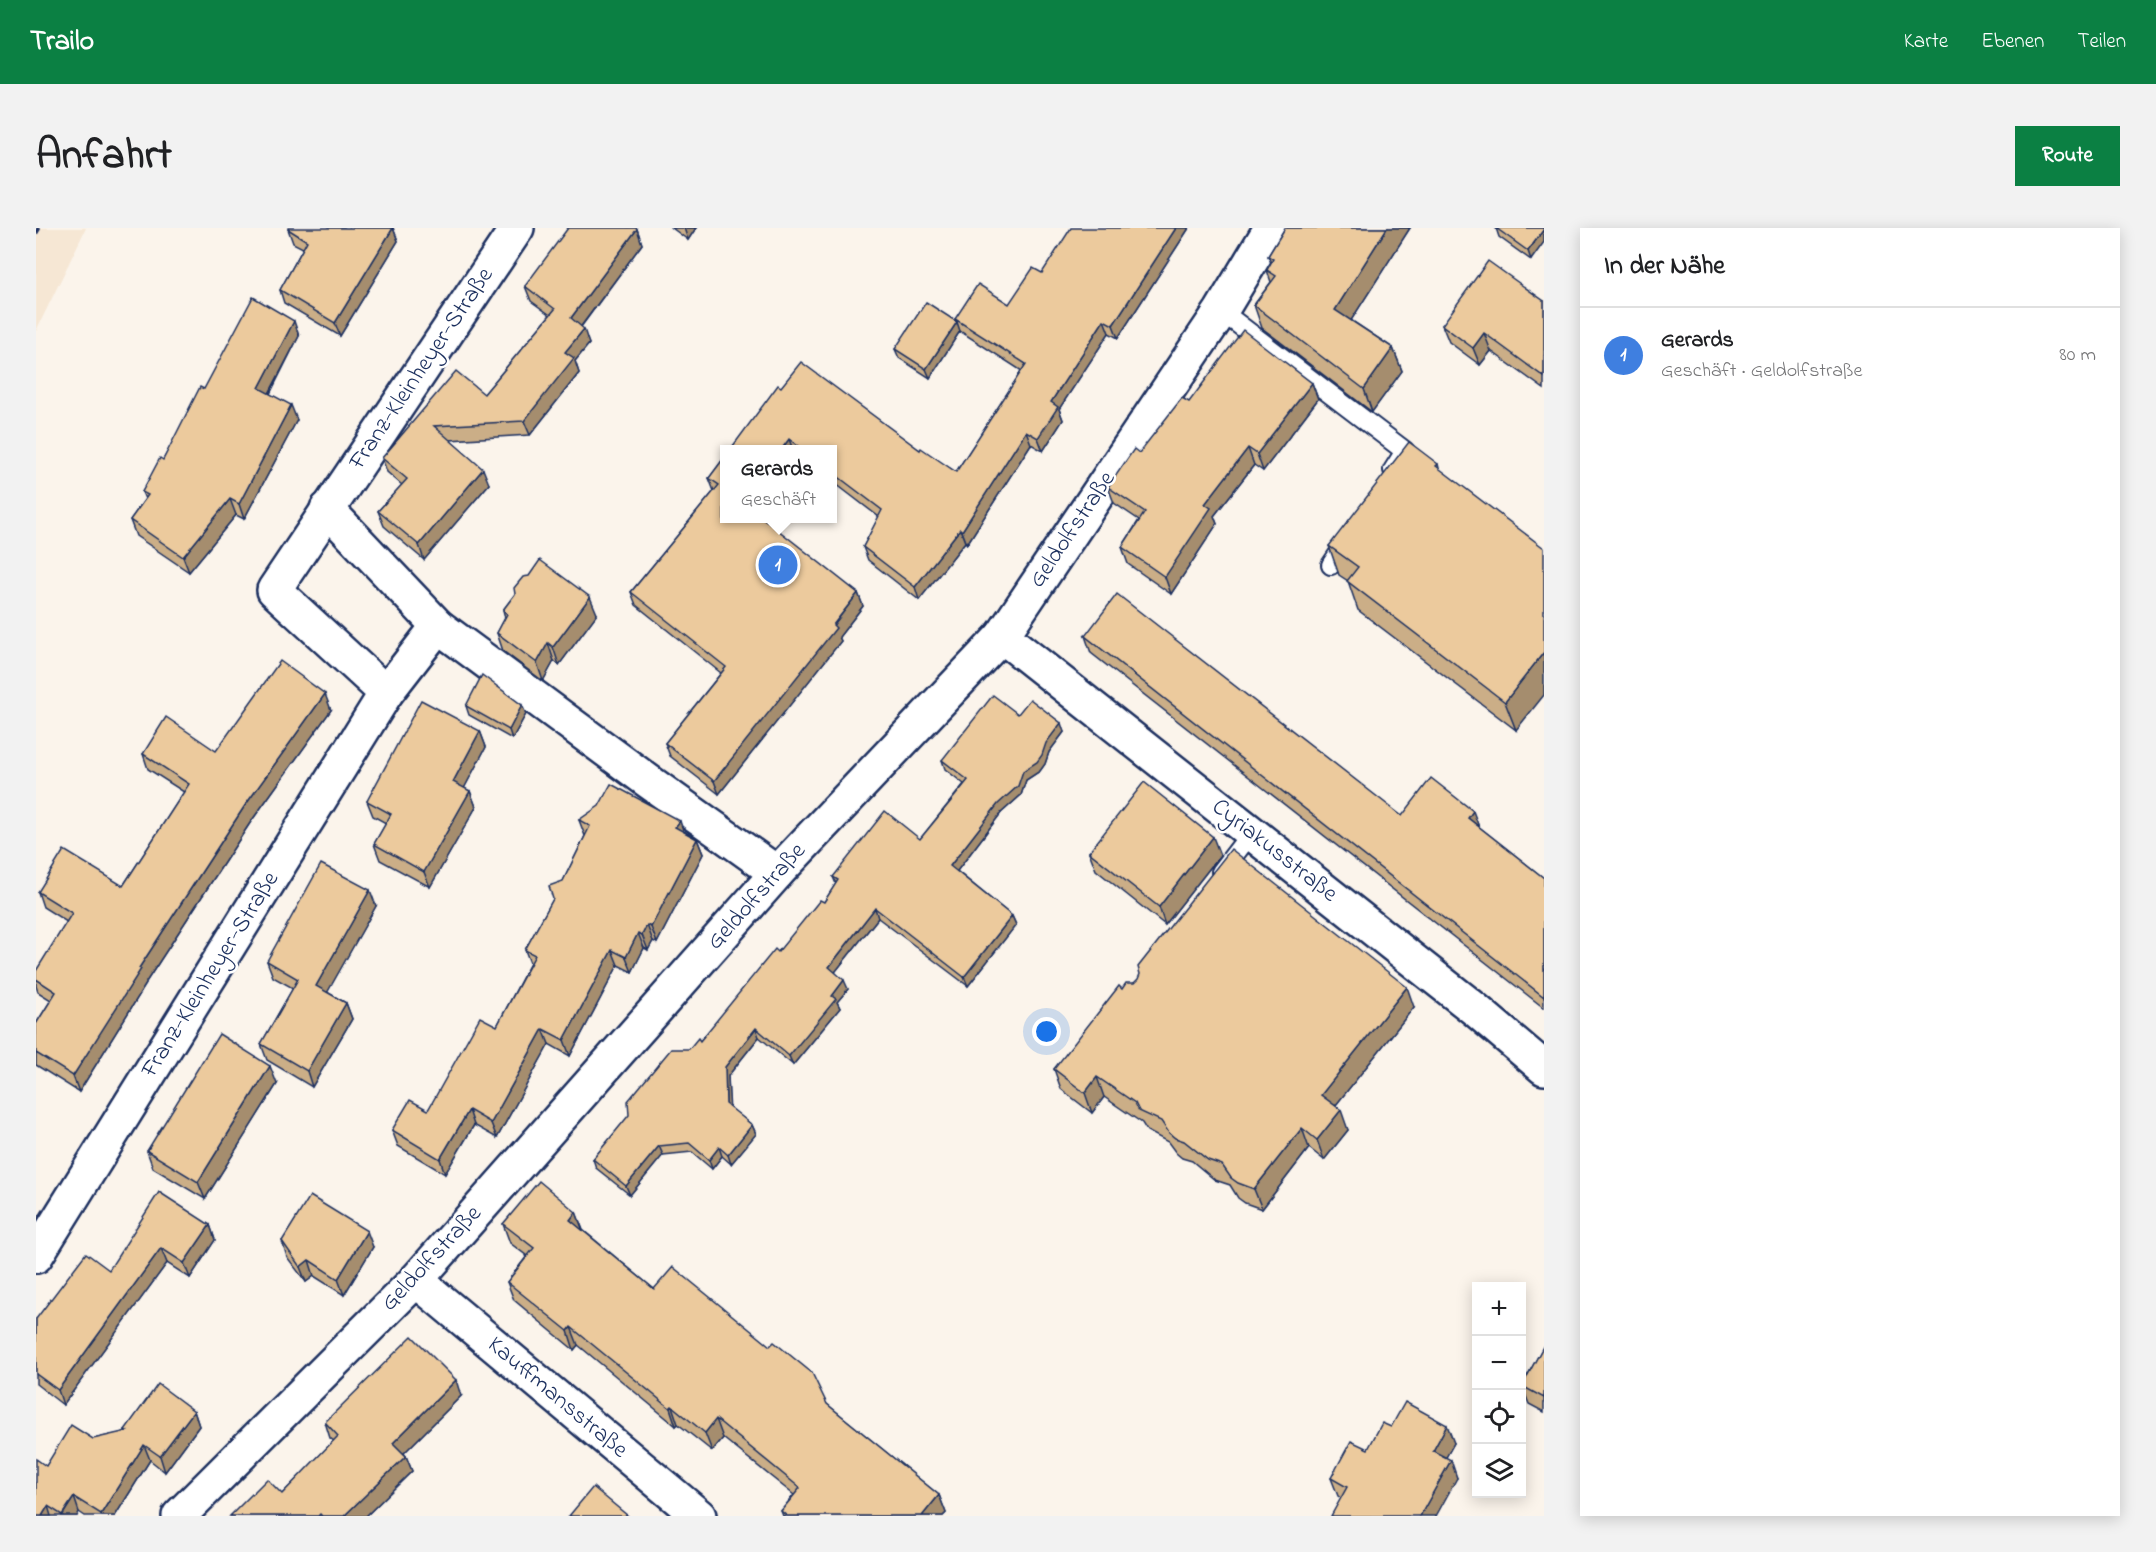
<!DOCTYPE html>
<html lang="de">
<head>
<meta charset="utf-8">
<style>
  :root { --surface:#fff; --page:#f2f2f2; --text:#202124; --muted:#757577; --line:#e0e0e0; --accent:#0b8043 }
  body { margin:0; font-family:"Indie Flower",sans-serif; background:var(--page); color:var(--text) }
  .controls { position:absolute; right:18px; bottom:18px; display:grid; overflow:hidden; border-radius:0px; box-shadow:0 3px 15px #0003 }
  .controls button { width:54px; height:54px; display:grid; place-items:center; padding:0; border:0; border-bottom:2px solid var(--line); background:var(--surface); color:var(--text); font:30px sans-serif }
  .you { position:absolute; left:1011px; top:804px; width:21px; height:21px; margin:-15px; border:4px solid #fff; border-radius:50%; background:#1a73e8; box-shadow:0 0 0 9px #1a73e833 }
  .badge { display:grid; place-items:center; width:39px; height:39px; border-radius:50%; background:var(--accent); color:#fff; font-size:20px; font-weight:700 }
  .pin { position:absolute; translate:-50% -50%; border:3px solid #fff; box-shadow:0 2px 6px #0006 }
  .popup { position:absolute; left:684px; top:217px; width:117px; height:78px; box-sizing:border-box; display:grid; place-content:center; border-radius:0px; background:var(--surface); filter:drop-shadow(0 2px 4px #0005); font-size:20px; white-space:nowrap; color:var(--muted) }
  .popup b { font-size:22px; color:var(--text) }
  .popup::after { content:''; position:absolute; left:50%; top:100%; margin-left:-12px; border:12px solid transparent; border-top-color:var(--surface) }
  .list { margin:0; padding:0; list-style:none }
  h2 { display:flex; justify-content:space-between; align-items:center; height:78px; margin:0; padding:0 24px; font-size:26px }
  h2 small { font-size:20px; font-weight:400; color:var(--muted) }
  .list li { display:grid; grid-template-columns:39px 1fr auto; gap:18px; align-items:center; box-sizing:border-box; height:96px; padding:0 24px; border-top:2px solid var(--line) }
  .list b { display:block; font-size:22px; white-space:nowrap }
  .list p { margin:0; font-size:20px; white-space:nowrap; color:var(--muted) }
  .list em { font-size:20px; font-style:normal; color:var(--muted) }
  .icon { flex:none; width:33px; height:33px; fill:none; stroke:currentColor; stroke-width:2; stroke-linecap:round; stroke-linejoin:round }
  .map { position:relative; flex:none; width:1508px; height:1288px; overflow:hidden; border-radius:0px }
  header { display:flex; align-items:center; gap:36px; box-sizing:border-box; height:84px; padding:0 30px; background:var(--accent); color:#fff }
  header strong { font-size:28px }
  nav { display:flex; gap:33px; margin-inline-start:auto; font-size:21px }
  .intro { display:flex; align-items:center; justify-content:space-between; box-sizing:border-box; height:144px; padding:0 36px }
  h1 { margin:0; font-size:42px }
  .button { padding:15px 27px; border-radius:0px; background:var(--accent); color:#fff; font-size:21px; font-weight:700 }
  main { display:flex; gap:36px; padding:0 36px }
  aside { flex:1; background:var(--surface); border-radius:0px; box-shadow:0 3px 15px #0003 }
  .map>svg:first-child { display:block }
  .built { fill:#f6e7d4 }
  .lines { fill:none; stroke-linecap:round; stroke-linejoin:round }
  .lane-casing { stroke:#1b2f5e; stroke-width:22 }
  .street-casing { stroke:#1b2f5e; stroke-width:38 }
  .lane { stroke:#fff; stroke-width:18 }
  .street { stroke:#fff; stroke-width:33 }
  .rail { stroke:#1b2f5e; stroke-width:4.5; stroke-dasharray:9 4.5; stroke-linecap:butt }
  .wall { fill:#cbae87; stroke:#1b2f5e; stroke-width:1.5 }
  .shaded-wall { fill:#a58d6e; stroke:#1b2f5e; stroke-width:1.5 }
  .building { fill:#ecca9d; stroke:#1b2f5e; stroke-width:1.5 }
  .labels { text-anchor:middle; dominant-baseline:central; stroke-width:5; stroke-linejoin:round; paint-order:stroke }
  .street-label { font-size:24px; fill:#1b2f5e; stroke:#fff }
</style>
</head>
<body>
<header>
<strong>Trailo</strong>
<nav><a>Karte</a><a>Ebenen</a><a>Teilen</a></nav>
</header>
<div class="intro"><h1>Anfahrt</h1><a class="button">Route</a></div>
<main>
<div class="map">
<svg width="1508" height="1288" viewBox="0 0 1508 1288">
  <rect width="100%" height="100%" fill="#fbf4eb"/>
  <filter id="ink" filterUnits="userSpaceOnUse"><feTurbulence type="fractalNoise" baseFrequency=".0167" numOctaves="2"/><feDisplacementMap in="SourceGraphic" scale="12" xChannelSelector="R" yChannelSelector="G"/><feConvolveMatrix kernelMatrix="1 2 1 2 8 2 1 2 1" color-interpolation-filters="sRGB"/></filter>
  <g filter="url(#ink)">
    <polygon class="built" points="0,0 50,0 0,103"/>
    <g class="lines">
      <g class="lane-casing">
        <g id="lane">
          <polyline points="1185,83 1369,223 1357,242"/>
          <polyline points="1295,337 1311,313"/>
          <polyline points="1185,644 1215,605"/>
        </g>
      </g>
      <g class="street-casing">
        <g id="street">
          <polyline points="291,281 402,398 612,553 741,645"/>
          <polyline points="966,408 1440,782 1508,840"/>
          <polyline points="350,465 402,398"/>
          <polyline points="0,1028 350,465 238,362 481,0"/>
          <polyline points="380,1052 663,1288"/>
          <polyline points="143,1288 380,1052 741,645 966,408 1185,83 1235,0"/>
        </g>
      </g>
      <use href="#lane" class="lane"/>
      <use href="#street" class="street"/>
      <polyline class="rail" points="0,5 3,0"/>
    </g>
    <g class="wall">
      <polygon points="357,0 362,13 304,108 248,75 244,62 267,20 257,15 252,1"/>
      <polygon points="636,0 660,0 652,12"/>
      <polygon points="1153,0 1082,110 1073,105 1023,181 1027,192 1007,223 995,216 931,316 929,314 883,372 832,332 827,319 843,289 796,253 796,222 694,222 745,159 884,222 920,244 986,143 924,103 894,150 863,130 859,121 920,93 919,91 973,76 1006,45"/>
      <polygon points="1249,0 1374,0 1315,92 1357,120 1366,143 1336,184 1226,100 1218,77 1235,54 1231,42 1235,35 1232,28"/>
      <polygon points="1460,0 1508,0 1495,32 1463,9"/>
      <polygon points="601,1 606,16 545,99 553,116 539,133 543,145 494,207 414,212 453,256 388,332 348,298 342,283 366,257 351,244 346,230 448,166 514,87 495,73 489,58"/>
      <polygon points="1508,73 1508,161 1455,123 1444,137 1413,114 1406,97"/>
      <polygon points="263,108 234,166 261,192 208,291 200,287 153,344 100,308 94,292 109,271 106,264 127,232 168,161"/>
      <polygon points="1276,155 1282,171 1227,243 1218,237 1178,288 1181,296 1135,366 1092,336 1086,319 1103,292 1078,275 1072,259 1153,174"/>
      <polygon points="688,230 688,291 822,365 827,378 803,409 805,413 683,566 634,528 629,515 685,445 600,377 595,364 678,263 673,250"/>
      <polygon points="1402,236 1403,240 1480,502 1322,382 1312,353 1303,347 1293,318"/>
      <polygon points="479,366 561,386 523,437 518,433 507,453 467,423 461,405 469,390 467,382"/>
      <polygon points="1049,408 1366,588 1443,599 1508,650 1508,780 1055,425"/>
      <polygon points="430,478 490,486 476,511 433,487"/>
      <polygon points="295,482 214,595 110,754 110,756 43,864 0,837 0,796 15,772 2,764 0,758 0,751 31,694 7,679 2,664 87,658 148,564 112,541 107,526 180,523"/>
      <polygon points="982,486 1028,504 1013,524 1009,536 1004,543 990,552 985,567 965,585 921,643 976,688 980,697 932,758 842,690 799,744 812,761 801,774 804,780 757,837 723,809 692,848 693,879 716,897 720,906 695,936 686,928 676,941 656,924 627,927 594,967 560,940 557,931 653,821 664,813 742,724 788,674 800,656 797,649 884,611 928,556 909,541 906,532"/>
      <polygon points="444,503 450,519 428,560 434,563 440,579 394,659 344,632 338,616 350,595 337,588 331,573"/>
      <polygon points="543,592 648,603 661,611 667,626 621,715 617,713 612,722 608,720 596,744 582,737 534,828 513,816 461,910 438,897 409,946 362,918 356,902 392,882 461,798 494,735 489,722 527,653 549,608"/>
      <polygon points="1053,624 1184,627 1129,697 1060,642"/>
      <polygon points="340,678 291,764 310,775 316,791 276,859 231,832 225,816 257,760 237,749 231,733"/>
      <polygon points="1098,755 1378,779 1299,878 1312,902 1288,932 1273,920 1226,981 1209,975 1202,970 1194,957 1179,952 1156,933 1146,930 1140,925 1132,914 1111,903 1106,895 1068,869 1056,885 1025,861 1018,841 1086,761"/>
      <polygon points="241,856 169,971 117,940 111,923"/>
      <polygon points="540,984 547,1002 618,1061 791,1176 903,1267 910,1285 907,1288 747,1288 745,1283 758,1267 687,1210 676,1223 642,1196 640,1198 542,1117 538,1122 478,1072 471,1054 491,1028 474,1015 467,996"/>
      <polygon points="174,997 179,1012 154,1050 131,1035 27,1177 0,1156 0,1091 73,1042"/>
      <polygon points="246,1013 337,1019 308,1067 278,1048 270,1054 251,1029"/>
      <polygon points="1508,1117 1508,1184 1493,1176 1486,1158"/>
      <polygon points="425,1168 368,1225 370,1228 376,1243 330,1288 194,1288 246,1266 298,1213 294,1210 289,1194"/>
      <polygon points="158,1183 163,1198 129,1244 114,1232 79,1288 49,1288 43,1284 41,1288 0,1288 10,1238 57,1211 90,1204 89,1202"/>
      <polygon points="1355,1199 1418,1215 1410,1229 1421,1250 1305,1270 1302,1268 1295,1250 1332,1221"/>
    </g>
    <g class="shaded-wall">
      <polygon points="357,0 362,13 304,108 299,95"/>
      <polygon points="648,0 660,0 652,12"/>
      <polygon points="1140,0 1153,0 1082,110 1077,97"/>
      <polygon points="1351,0 1374,0 1307,105 1299,82"/>
      <polygon points="601,1 606,16 540,105 535,90"/>
      <polygon points="1508,1 1508,14 1495,32 1492,23"/>
      <polygon points="1068,92 1073,105 1023,181 1027,192 1007,223 1002,210 1015,174"/>
      <polygon points="258,93 263,108 228,175 223,160"/>
      <polygon points="921,94 924,103 894,150 890,141"/>
      <polygon points="548,101 553,116 539,133 543,145 494,207 488,193 529,124"/>
      <polygon points="1448,105 1455,123 1444,137 1437,120"/>
      <polygon points="1357,120 1366,143 1336,184 1328,161"/>
      <polygon points="1276,155 1282,171 1227,243 1221,226"/>
      <polygon points="255,177 261,192 208,291 203,276"/>
      <polygon points="990,203 995,216 931,316 926,303"/>
      <polygon points="753,211 757,222 745,222"/>
      <polygon points="1212,220 1218,237 1178,288 1181,296 1135,366 1129,349 1169,276"/>
      <polygon points="447,241 453,256 388,332 383,317"/>
      <polygon points="194,271 200,287 153,344 147,329"/>
      <polygon points="924,301 929,314 883,372 879,359"/>
      <polygon points="822,365 827,378 803,409 805,413 683,566 678,553"/>
      <polygon points="554,369 561,386 523,437 517,419"/>
      <polygon points="512,415 518,433 507,453 501,435"/>
      <polygon points="1508,424 1508,467 1480,502 1469,474"/>
      <polygon points="289,466 295,482 214,595 110,754 110,756 43,864 37,848 103,740 208,579"/>
      <polygon points="486,477 490,486 476,511 473,502"/>
      <polygon points="1025,495 1028,504 1013,524 1009,536 1004,543 990,552 985,567 965,585 918,647 914,638 987,543"/>
      <polygon points="444,503 450,519 423,570 417,554"/>
      <polygon points="434,563 440,579 394,659 388,644"/>
      <polygon points="1437,583 1443,599 1432,590"/>
      <polygon points="644,593 649,608 639,599"/>
      <polygon points="1177,609 1184,627 1129,697 1123,679"/>
      <polygon points="661,611 667,626 621,715 615,699"/>
      <polygon points="334,662 340,678 286,774 280,758"/>
      <polygon points="839,680 842,690 796,748 793,739"/>
      <polygon points="976,688 980,697 932,758 928,749"/>
      <polygon points="611,697 617,713 612,722 606,707"/>
      <polygon points="602,705 608,720 596,744 590,729"/>
      <polygon points="576,722 582,737 534,828 528,812"/>
      <polygon points="808,752 812,761 801,774 804,780 757,837 753,828 796,768"/>
      <polygon points="1371,759 1378,779 1292,887 1285,867"/>
      <polygon points="310,775 316,791 276,859 271,843"/>
      <polygon points="720,800 723,809 692,848 694,885 690,876 689,839"/>
      <polygon points="507,801 513,816 461,910 455,895"/>
      <polygon points="234,838 241,856 169,971 162,954"/>
      <polygon points="1061,849 1068,869 1056,885 1049,865"/>
      <polygon points="433,882 438,897 409,946 404,931"/>
      <polygon points="1305,882 1312,902 1288,932 1281,912"/>
      <polygon points="716,897 720,906 695,936 692,927"/>
      <polygon points="1266,900 1273,920 1226,981 1218,961"/>
      <polygon points="623,918 627,927 594,967 590,958"/>
      <polygon points="683,919 686,928 676,941 673,932"/>
      <polygon points="540,984 547,1003 534,992"/>
      <polygon points="174,997 179,1012 154,1050 148,1035"/>
      <polygon points="331,1003 337,1019 308,1067 302,1051"/>
      <polygon points="125,1020 131,1035 27,1177 22,1162"/>
      <polygon points="273,1032 278,1048 270,1054 264,1039"/>
      <polygon points="535,1099 542,1117 538,1122 532,1103"/>
      <polygon points="420,1152 425,1168 363,1230 357,1215"/>
      <polygon points="636,1178 642,1196 640,1198 634,1180"/>
      <polygon points="158,1183 163,1198 129,1244 124,1228"/>
      <polygon points="680,1191 687,1210 676,1223 669,1205"/>
      <polygon points="1411,1197 1418,1215 1404,1240 1397,1223"/>
      <polygon points="108,1217 114,1232 79,1288 66,1288 65,1286"/>
      <polygon points="370,1228 376,1243 330,1288 308,1288"/>
      <polygon points="1415,1232 1421,1250 1400,1288 1384,1288"/>
      <polygon points="903,1267 910,1285 907,1288 886,1288"/>
      <polygon points="38,1269 43,1284 41,1288 26,1288"/>
      <polygon points="12,1278 15,1288 6,1288"/>
    </g>
    <g class="building">
      <polygon points="253,0 357,0 299,95 244,62 271,13 252,1"/>
      <polygon points="532,0 600,0 601,1 535,90 548,101 529,124 538,130 488,193 398,198 447,241 383,317 342,283 371,251 346,230 420,143 448,166 519,81 489,58"/>
      <polygon points="1035,0 1140,0 1077,97 1068,92 1015,174 1022,179 1002,210 990,203 926,303 924,301 879,359 827,319 846,282 796,244 796,222 767,222 753,211 745,222 694,222 742,157 745,159 765,134 884,222 885,220 920,244 990,136 919,91 942,56 973,76 997,40 1006,45"/>
      <polygon points="1249,0 1351,0 1299,82 1357,120 1328,161 1218,77 1240,48 1231,42 1237,31 1232,28"/>
      <polygon points="1460,0 1508,0 1508,1 1492,23"/>
      <polygon points="1452,33 1508,73 1508,149 1448,105 1437,120 1406,97"/>
      <polygon points="217,69 258,93 223,160 255,177 203,276 194,271 147,329 94,292 112,267 106,264 124,230 127,232 164,159 168,161"/>
      <polygon points="890,74 921,94 890,141 859,121"/>
      <polygon points="1207,102 1276,155 1221,226 1212,220 1169,276 1175,280 1129,349 1086,319 1109,284 1072,259 1098,221 1103,225 1146,170 1153,174"/>
      <polygon points="1373,214 1402,236 1400,238 1508,320 1508,424 1469,474 1311,353 1322,339 1293,318"/>
      <polygon points="688,230 688,291 728,291 822,365 797,397 800,400 678,553 629,515 690,439 595,364 683,257 673,250"/>
      <polygon points="504,332 554,369 517,419 512,415 501,435 461,405 471,386 467,382 479,366 478,360 487,349 493,348"/>
      <polygon points="1081,366 1366,588 1395,550 1437,583 1432,590 1508,650 1508,769 1049,408"/>
      <polygon points="244,433 289,466 208,579 103,740 105,741 37,848 0,825 0,796 20,764 0,751 0,743 36,685 2,664 28,622 87,658 153,556 107,526 130,489 180,523"/>
      <polygon points="446,447 486,477 473,502 430,478"/>
      <polygon points="957,467 982,486 994,471 1025,495 1010,515 1006,527 1001,534 987,543 982,558 962,576 914,638 976,688 928,749 839,680 793,739 808,752 796,768 800,771 753,828 720,800 689,839 690,876 716,897 692,927 683,919 673,932 653,915 623,918 590,958 557,931 593,887 592,873 635,821 653,821 662,810 664,813 739,721 742,724 784,672 788,674 802,652 797,649 849,583 884,611 932,552 906,532"/>
      <polygon points="385,472 444,503 417,554 434,563 388,644 338,616 355,586 331,573"/>
      <polygon points="1108,554 1177,609 1123,679 1053,624"/>
      <polygon points="575,556 644,593 639,599 661,611 615,699 611,697 606,707 602,705 590,729 576,722 528,812 507,801 455,895 433,882 404,931 356,902 374,872 392,882 444,789 461,798 499,727 489,722 517,671 513,658 527,653 554,598 543,592 563,578"/>
      <polygon points="1195,621 1371,759 1285,867 1305,882 1281,912 1266,900 1218,961 1202,955 1195,950 1186,937 1172,932 1148,913 1139,910 1133,905 1125,893 1103,883 1099,875 1061,849 1049,865 1018,841 1083,758 1086,761 1090,755 1098,755 1102,751 1104,746 1102,739"/>
      <polygon points="285,636 334,662 280,758 310,775 271,843 225,816 262,751 231,733"/>
      <polygon points="183,806 234,838 162,954 111,923"/>
      <polygon points="503,953 540,984 534,992 618,1061 637,1039 734,1118 738,1114 776,1145 791,1176 903,1267 886,1288 751,1288 745,1283 764,1260 680,1191 669,1205 636,1178 634,1180 535,1099 532,1103 471,1054 498,1020 467,996"/>
      <polygon points="123,964 174,997 148,1035 125,1020 22,1162 0,1146 0,1091 50,1025 73,1042"/>
      <polygon points="274,968 331,1003 302,1051 273,1032 264,1039 246,1013"/>
      <polygon points="376,1108 420,1152 357,1215 370,1228 308,1288 286,1288 284,1286 282,1288 194,1288 231,1251 246,1266 302,1208 289,1194"/>
      <polygon points="1508,1117 1508,1170 1486,1158"/>
      <polygon points="122,1156 158,1183 124,1228 108,1217 65,1286 38,1269 26,1287 12,1278 6,1288 0,1288 0,1231 10,1238 35,1197 57,1211 91,1203 89,1202"/>
      <polygon points="1369,1174 1411,1197 1397,1223 1415,1232 1384,1288 1295,1288 1311,1259 1295,1250 1315,1213 1332,1221 1346,1195 1355,1199"/>
      <polygon points="557,1259 592,1288 533,1288"/>
    </g>
  </g>
  <g class="labels">
    <g class="street-label">
      <text transform="translate(386 141) rotate(-56)">Franz-Kleinheyer-Straße</text>
      <text transform="translate(1037 302) rotate(-56)">Geldolfstraße</text>
      <text transform="translate(1238 623) rotate(38)">Cyriakusstraße</text>
      <text transform="translate(721 669) rotate(-48)">Geldolfstraße</text>
      <text transform="translate(175 747) rotate(-58)">Franz-Kleinheyer-Straße</text>
      <text transform="translate(396 1031) rotate(-47)">Geldolfstraße</text>
      <text transform="translate(521 1170) rotate(40)">Kauffmansstraße</text>
    </g>
  </g>
</svg>
<div class="controls">
<button>+</button>
<button>−</button>
<button><svg class="icon" aria-label="locate" viewBox="0 0 24 24"><circle cx="12" cy="12" r="6"/><path d="M12 2v4M12 18v4M2 12h4M18 12h4"/></svg></button>
<button><svg class="icon" aria-label="layers" viewBox="0 0 24 24"><path d="M12 4l9 5-9 5-9-5zM3 14l9 5 9-5"/></svg></button>
</div>
<div class="you"></div>
<div class="pin badge" style="left:742px;top:337px;background:#3f7fe0">1</div>
<div class="popup"><b>Gerards</b>Geschäft</div>
</div>
<aside>
<h2>In der Nähe<small></small></h2>
<ul class="list">
<li><span class="badge" style="background:#3f7fe0">1</span><div><b>Gerards</b><p>Geschäft · Geldolfstraße</p></div><em>80 m</em></li>
</ul>
</aside>
</main>
</body>
</html>
